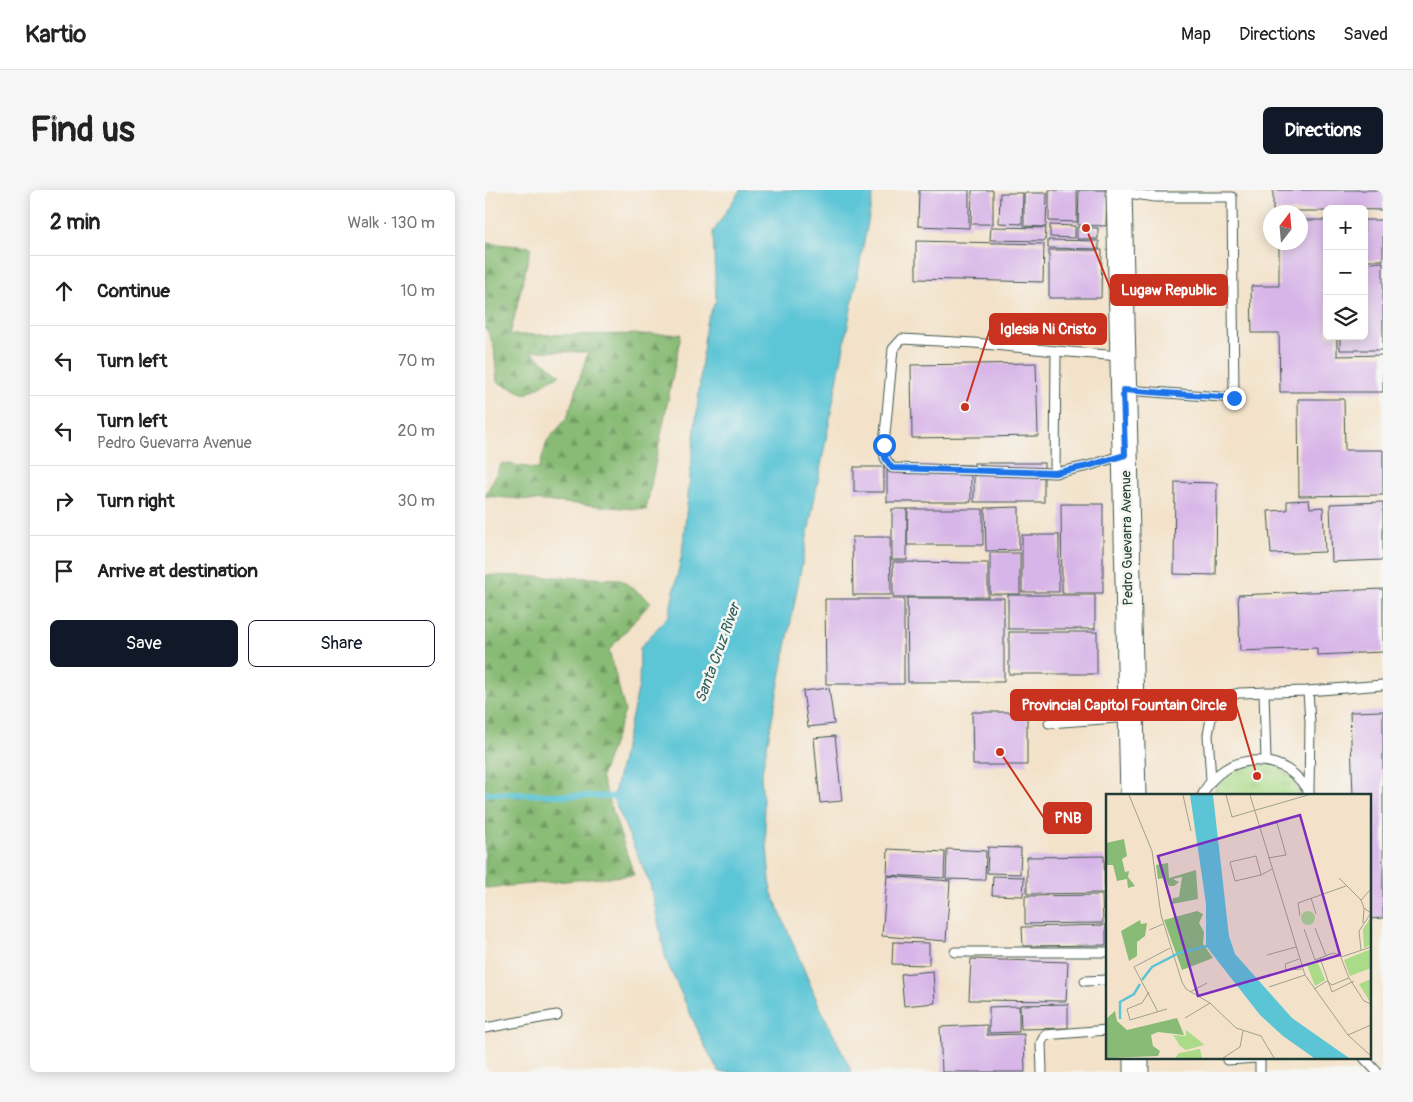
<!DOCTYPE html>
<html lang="en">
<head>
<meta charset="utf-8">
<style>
  :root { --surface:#fff; --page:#f6f6f6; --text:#222; --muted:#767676; --line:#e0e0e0; --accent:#111827 }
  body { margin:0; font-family:Pangolin,sans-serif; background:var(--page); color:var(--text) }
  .controls { position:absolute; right:15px; top:15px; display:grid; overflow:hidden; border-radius:8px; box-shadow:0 2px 12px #0003 }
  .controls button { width:45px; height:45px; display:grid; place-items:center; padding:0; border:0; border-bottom:1px solid var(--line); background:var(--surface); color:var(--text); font:25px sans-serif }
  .compass { position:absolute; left:778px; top:15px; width:45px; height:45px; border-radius:50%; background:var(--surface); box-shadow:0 2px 12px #0003; rotate:16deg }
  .stop { position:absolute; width:15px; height:15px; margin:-11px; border:4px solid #1a73e8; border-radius:50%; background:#fff }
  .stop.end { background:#1a73e8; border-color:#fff; box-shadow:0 1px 5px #0008 }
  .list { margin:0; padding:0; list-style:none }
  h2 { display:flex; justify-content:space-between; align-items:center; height:65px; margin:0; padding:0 20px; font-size:21px }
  h2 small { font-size:16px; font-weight:400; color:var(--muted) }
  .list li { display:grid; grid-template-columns:32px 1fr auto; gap:15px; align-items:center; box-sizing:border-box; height:70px; padding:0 20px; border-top:1px solid var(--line) }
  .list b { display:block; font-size:19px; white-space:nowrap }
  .list p { margin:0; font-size:16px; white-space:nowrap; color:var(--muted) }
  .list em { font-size:16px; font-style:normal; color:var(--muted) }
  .actions { display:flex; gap:10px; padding:15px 20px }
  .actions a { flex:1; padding:11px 0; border:1px solid var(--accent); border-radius:8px; text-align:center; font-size:18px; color:var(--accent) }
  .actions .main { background:var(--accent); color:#fff }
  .icon { flex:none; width:28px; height:28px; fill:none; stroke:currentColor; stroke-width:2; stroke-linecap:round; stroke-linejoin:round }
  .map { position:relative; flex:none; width:898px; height:882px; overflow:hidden; border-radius:8px }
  header { display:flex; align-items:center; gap:30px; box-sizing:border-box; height:70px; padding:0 25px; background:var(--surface); border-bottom:1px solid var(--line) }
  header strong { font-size:24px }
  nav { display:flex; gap:28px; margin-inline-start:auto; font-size:18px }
  .intro { display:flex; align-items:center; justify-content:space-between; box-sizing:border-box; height:120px; padding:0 30px }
  h1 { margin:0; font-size:35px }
  .button { padding:12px 22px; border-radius:8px; background:var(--accent); color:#fff; font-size:18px; font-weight:700 }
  main { display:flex; gap:30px; padding:0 30px }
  aside { flex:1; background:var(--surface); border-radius:8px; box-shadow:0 2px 12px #0003 }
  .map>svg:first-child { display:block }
  .grass { fill:url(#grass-tufts); stroke:#658c5e }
  .forest { fill:url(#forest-firs); stroke:#547c54 }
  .water { fill:#5bc5d6; stroke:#3d8185 }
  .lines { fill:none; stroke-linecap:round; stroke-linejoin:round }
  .stream { stroke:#5bc5d6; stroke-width:6 }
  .building { fill:#d8b5e8 }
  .service-casing { stroke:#3f564a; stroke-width:11 }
  .secondary-casing { stroke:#3f564a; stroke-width:27 }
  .service { stroke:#fff; stroke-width:9 }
  .secondary { stroke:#fff; stroke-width:25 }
  .route { stroke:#1a73e8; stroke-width:6 }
  .labels { text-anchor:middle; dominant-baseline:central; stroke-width:5; stroke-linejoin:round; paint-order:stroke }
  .street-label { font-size:14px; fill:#1f3d34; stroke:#f6f6f2 }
  .water-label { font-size:15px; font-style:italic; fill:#2e5f5c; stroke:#f6f6f2 }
  .inset-river { fill:none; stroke:#5bc5d6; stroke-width:2.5 }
  .inset-road { fill:none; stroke:#9ea08d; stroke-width:1 }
  .view { fill:#7b2cbf; fill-opacity:0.15; stroke:#7b2cbf; stroke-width:2.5 }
  .inset-edge { fill:none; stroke:#1f3d34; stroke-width:2.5 }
  .leader { fill:none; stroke:#c8321e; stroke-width:2 }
  .callout-dot { fill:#c8321e; stroke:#f6f6f2; stroke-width:2 }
  .callout { fill:#c8321e; stroke:#c8321e; stroke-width:2 }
  .callout-label { font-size:15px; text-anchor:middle; font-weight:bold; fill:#fff }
</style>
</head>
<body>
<header>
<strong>Kartio</strong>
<nav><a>Map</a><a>Directions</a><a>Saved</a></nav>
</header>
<div class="intro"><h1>Find us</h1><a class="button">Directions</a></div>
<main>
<aside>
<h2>2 min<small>Walk · 130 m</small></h2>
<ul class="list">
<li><svg class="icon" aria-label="ahead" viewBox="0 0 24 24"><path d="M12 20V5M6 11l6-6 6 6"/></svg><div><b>Continue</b></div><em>10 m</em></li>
<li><svg class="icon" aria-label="left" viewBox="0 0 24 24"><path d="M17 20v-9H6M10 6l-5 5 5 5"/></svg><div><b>Turn left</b></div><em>70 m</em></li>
<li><svg class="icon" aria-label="left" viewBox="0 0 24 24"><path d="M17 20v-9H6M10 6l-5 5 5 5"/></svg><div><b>Turn left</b><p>Pedro Guevarra Avenue</p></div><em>20 m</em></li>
<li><svg class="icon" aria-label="right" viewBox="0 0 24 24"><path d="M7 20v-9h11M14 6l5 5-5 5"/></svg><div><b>Turn right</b></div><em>30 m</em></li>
<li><svg class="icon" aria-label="arrive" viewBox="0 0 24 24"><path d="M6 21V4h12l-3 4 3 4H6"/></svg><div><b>Arrive at destination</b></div></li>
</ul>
<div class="actions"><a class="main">Save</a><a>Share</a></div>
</aside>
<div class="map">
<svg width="898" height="882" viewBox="0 0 898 882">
  <defs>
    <pattern id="grass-tufts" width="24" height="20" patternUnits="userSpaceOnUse" patternTransform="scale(1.25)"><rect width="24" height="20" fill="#abdb89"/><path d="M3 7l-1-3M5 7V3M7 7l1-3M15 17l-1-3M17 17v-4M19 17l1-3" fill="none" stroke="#93bd77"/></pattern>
    <pattern id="forest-firs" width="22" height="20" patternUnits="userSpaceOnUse" patternTransform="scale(1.25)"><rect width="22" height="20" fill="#88bb75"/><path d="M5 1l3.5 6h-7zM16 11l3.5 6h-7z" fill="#6f9961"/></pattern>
  </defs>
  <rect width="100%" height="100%" fill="#f6f6f2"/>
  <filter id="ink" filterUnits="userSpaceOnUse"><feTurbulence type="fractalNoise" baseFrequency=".02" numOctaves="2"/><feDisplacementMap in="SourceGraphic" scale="10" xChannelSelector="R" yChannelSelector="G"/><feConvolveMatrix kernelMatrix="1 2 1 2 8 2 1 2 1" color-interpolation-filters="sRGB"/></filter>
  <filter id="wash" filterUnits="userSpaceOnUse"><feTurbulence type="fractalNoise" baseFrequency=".0096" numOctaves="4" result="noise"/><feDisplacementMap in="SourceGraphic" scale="20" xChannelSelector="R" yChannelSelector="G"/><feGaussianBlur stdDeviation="1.12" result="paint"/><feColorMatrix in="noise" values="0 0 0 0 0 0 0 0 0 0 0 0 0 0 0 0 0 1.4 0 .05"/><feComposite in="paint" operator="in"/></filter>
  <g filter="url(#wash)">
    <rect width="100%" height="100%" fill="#f3e2c9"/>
    <path class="grass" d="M789,574L808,589L815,606H728C741,571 756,576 789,574Z"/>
    <g class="forest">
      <polygon points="0,53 46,57 25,145 196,144 161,320 0,306 17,273 54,279 62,251 82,228 103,162 45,161 75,185 41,204 12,192 9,157 2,139 0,139"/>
      <polygon points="0,385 135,389 166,412 124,460 140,521 116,587 149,685 0,698"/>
    </g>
    <polygon class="water" points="255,0 389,0 276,587 286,701 333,813 367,882 234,882 219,854 181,770 165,694 128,608 154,495 155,458 184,425 197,363 221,133 231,110 228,42"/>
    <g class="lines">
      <polyline class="stream" points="0,603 136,607"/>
    </g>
    <g id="blocks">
      <g class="building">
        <polygon points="434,0 484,0 484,38 433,36"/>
        <polygon points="487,0 508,0 508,34 486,34"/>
        <polygon points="564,0 592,0 592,32 564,31"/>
        <polygon points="594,0 622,0 621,36 593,35"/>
        <polygon points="788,0 898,0 898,20 842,19 842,21 788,21"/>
        <polygon points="515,3 538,3 537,34 514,33"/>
        <polygon points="539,3 562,3 561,37 539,36"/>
        <polygon points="816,30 842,30 842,146 852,146 852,166 898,165 898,202 795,202 794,143 767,143 766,96 794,96 794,52 816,52"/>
        <rect x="879" y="30" width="19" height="40"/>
        <polygon points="565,35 590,36 590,48 565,47"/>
        <polygon points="506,37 561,38 560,51 505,50"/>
        <polygon points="592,37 613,38 613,49 592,49"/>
        <polygon points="563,50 614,51 614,59 563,58"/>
        <polygon points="431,51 559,54 558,92 431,89"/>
        <polygon points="564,60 617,60 616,108 564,108"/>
        <polygon points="898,72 898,160 855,160 855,146 879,146 879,73"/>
        <polygon points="551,173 553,246 427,248 426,175"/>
        <polygon points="813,209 859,209 860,260 898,260 898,305 814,306"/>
        <rect x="489" y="273" width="70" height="39"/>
        <rect x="402" y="275" width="84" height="37"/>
        <rect x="369" y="277" width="30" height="25"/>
        <polygon points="690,292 732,293 731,385 689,384"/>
        <polygon points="824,310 825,318 838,317 840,362 786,364 783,321 802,320 802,311"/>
        <polygon points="898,312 898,370 847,372 845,314"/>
        <polygon points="576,314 618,314 618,403 577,403"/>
        <polygon points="534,317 534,360 501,361 500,318"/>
        <rect x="407" y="319" width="15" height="51"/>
        <polygon points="423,319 498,319 498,355 422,355"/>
        <rect x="537" y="345" width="37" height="57"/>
        <polygon points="367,347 405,347 406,405 368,405"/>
        <rect x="505" y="363" width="30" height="41"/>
        <polygon points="408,372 503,373 503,407 408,407"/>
        <polygon points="898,399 898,462 832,465 832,458 755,461 753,405"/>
        <rect x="523" y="405" width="87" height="34"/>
        <polygon points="422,408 519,408 519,492 423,492"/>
        <polygon points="340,409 419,409 419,494 341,494"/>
        <rect x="524" y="442" width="88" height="42"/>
        <polygon points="344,498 349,534 323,537 318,501"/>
        <polygon points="898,521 898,728 884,729 884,606 868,606 865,522"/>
        <polygon points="487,522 542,522 542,575 488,575"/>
        <polygon points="350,546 357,611 335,613 329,548"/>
        <polygon points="503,657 536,658 535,684 502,683"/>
        <polygon points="403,659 460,662 459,688 402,685"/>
        <polygon points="462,659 501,661 500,690 461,689"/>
        <polygon points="619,666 620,703 542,704 542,667"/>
        <polygon points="402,686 465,691 461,751 397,746"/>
        <polygon points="508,686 539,687 538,706 507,705"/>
        <polygon points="617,705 618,733 540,734 540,706"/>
        <polygon points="621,735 621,755 538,756 537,737"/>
        <polygon points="408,752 444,753 444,775 407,774"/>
        <polygon points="486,769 583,772 581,811 484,810"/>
        <polygon points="448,781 450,813 419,816 416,784"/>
        <polygon points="583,814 583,838 536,839 535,815"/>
        <polygon points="534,816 534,842 504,843 504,817"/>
        <polygon points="502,835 502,845 539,844 540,882 457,882 455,837"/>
      </g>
    </g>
  </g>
  <g filter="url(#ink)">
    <use href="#blocks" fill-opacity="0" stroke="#3f564a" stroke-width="1"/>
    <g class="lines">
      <g class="service-casing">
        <g id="service">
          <polyline points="636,2 670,7 747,7 749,208 641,200"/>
          <polyline points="571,161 635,166"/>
          <polyline points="570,283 571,161 489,153 417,149 408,159 399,255 400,268 407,278 570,283 603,276 638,265"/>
          <polyline points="823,501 825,533 824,603"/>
          <polyline points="779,502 781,571"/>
          <polyline points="564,533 645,527"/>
          <polyline points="726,590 723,545 727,523 738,507 754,503 823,501 898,495"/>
          <path d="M717,606C737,559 805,559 825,606"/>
          <polyline points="470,762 622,762"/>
          <polyline points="600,791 622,790"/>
          <polyline points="0,838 72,825"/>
          <polyline points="742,868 742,870 772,868"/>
          <polyline points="775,868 775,882"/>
          <polyline points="879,868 892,882"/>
          <polyline points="557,882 556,853 560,845 622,840"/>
        </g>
      </g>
      <g class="secondary-casing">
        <g id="secondary">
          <polyline points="634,0 648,606"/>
          <polyline points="651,868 651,882"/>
        </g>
      </g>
      <use href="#service" class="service"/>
      <use href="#secondary" class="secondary"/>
    </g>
  </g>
  <g class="lines" filter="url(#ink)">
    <polyline class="route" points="399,255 400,268 407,278 570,283 603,276 640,265 638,200 749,208"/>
  </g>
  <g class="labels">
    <g class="street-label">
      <text transform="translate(642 348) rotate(-91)">Pedro Guevarra Avenue</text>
    </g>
    <g class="water-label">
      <text transform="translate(233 463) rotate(-70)">Santa Cruz River</text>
    </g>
  </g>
  <g transform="translate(621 604)">
    <rect width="265" height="265" fill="#f3e2c9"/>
    <path d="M195 124a7 7 0 1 1 14 0a7 7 0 1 1-14 0ZM265,123V151L258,154L257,135ZM265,155V174L244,182L238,166ZM212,169L219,186L209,192L201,171ZM265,185V208H264L253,190ZM80,236L94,247L98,251L80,256L74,252L67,241L80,242ZM94,255L96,264H69L73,259Z" fill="#abdb89"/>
    <path d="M18,45L21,62L16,65L19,78L23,77L22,83L29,92L22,94L21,85L11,87L7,71H0V49ZM62,69L63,84L90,76L92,105L66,110L67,104L73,103L76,83L67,85L73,88L68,92H63L59,84L52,85L50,71ZM91,117L97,120L93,129L98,138L97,150L107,164L76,176L58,126ZM34,126L35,130L41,129L40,136L39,142L31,148V162L23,167L15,137ZM9,217L11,227L21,236L71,224L78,241L52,238L45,241L47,252L54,257L52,262L0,264V225Z" fill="#88bb75"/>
    <path d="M84,1H107L123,142L129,160L186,224L243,264H208L177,242L154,221L100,152V110Z" fill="#5bc5d6"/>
    <path class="inset-river" d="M36,186L46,173L73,159L101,152M14,225V208L28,200L34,190"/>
    <path class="inset-road" d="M23,1L46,57L55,121L76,188L80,195L104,209L130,234L155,242L168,264M77,1L85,37M120,1L126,23L202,1M144,1L199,181L242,241L265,262M153,33L171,29L180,61L162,64M155,81L150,62L124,68L129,87L155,81L166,75M233,84L255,106M265,95L255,106L258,114L265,119M205,104L210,120M194,122L192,109L240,92M257,129L258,114M209,134L220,162M198,135L209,166L227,159L234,161L243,184L258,207L265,210M43,136L57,130M255,156L253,137L265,119M161,161L190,153M235,163L265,153M214,164L226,198L248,187M193,165L179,170L180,176L196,175M163,193L199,181M208,195L221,187L226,191L243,184M43,198L36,209L21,215L24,226L61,215M84,198L101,189M52,218L28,173L64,154M79,224L104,209M242,241L265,231M117,264L134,253L137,237"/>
    <path class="view" d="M194,21L234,161L92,202L52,62Z"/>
    <rect width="265" height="265" class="inset-edge"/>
  </g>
  <path class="leader" d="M601 38L626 100M480 217L505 139M772 586L751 515M515 562L559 628"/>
  <g class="callout-dot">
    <circle cx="601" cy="38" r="5"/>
    <circle cx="480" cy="217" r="5"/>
    <circle cx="772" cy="586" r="5"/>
    <circle cx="515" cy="562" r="5"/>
  </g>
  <g class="callout">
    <rect x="626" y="85" width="116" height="30" rx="5"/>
    <rect x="505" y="124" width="116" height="30" rx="5"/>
    <rect x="526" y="500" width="225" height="30" rx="5"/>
    <rect x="559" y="613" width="47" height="30" rx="5"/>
  </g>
  <g class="callout-label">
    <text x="684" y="105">Lugaw Republic</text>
    <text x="563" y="144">Iglesia Ni Cristo</text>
    <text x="639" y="520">Provincial Capitol Fountain Circle</text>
    <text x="583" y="633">PNB</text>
  </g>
</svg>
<div class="controls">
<button>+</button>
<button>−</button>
<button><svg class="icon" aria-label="layers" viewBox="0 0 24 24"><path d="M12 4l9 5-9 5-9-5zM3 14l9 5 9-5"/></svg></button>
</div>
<svg class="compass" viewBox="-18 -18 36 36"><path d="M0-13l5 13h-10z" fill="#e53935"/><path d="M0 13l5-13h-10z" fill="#767676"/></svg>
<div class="stop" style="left:399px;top:255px"></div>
<div class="stop end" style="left:749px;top:208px"></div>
</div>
</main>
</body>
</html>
